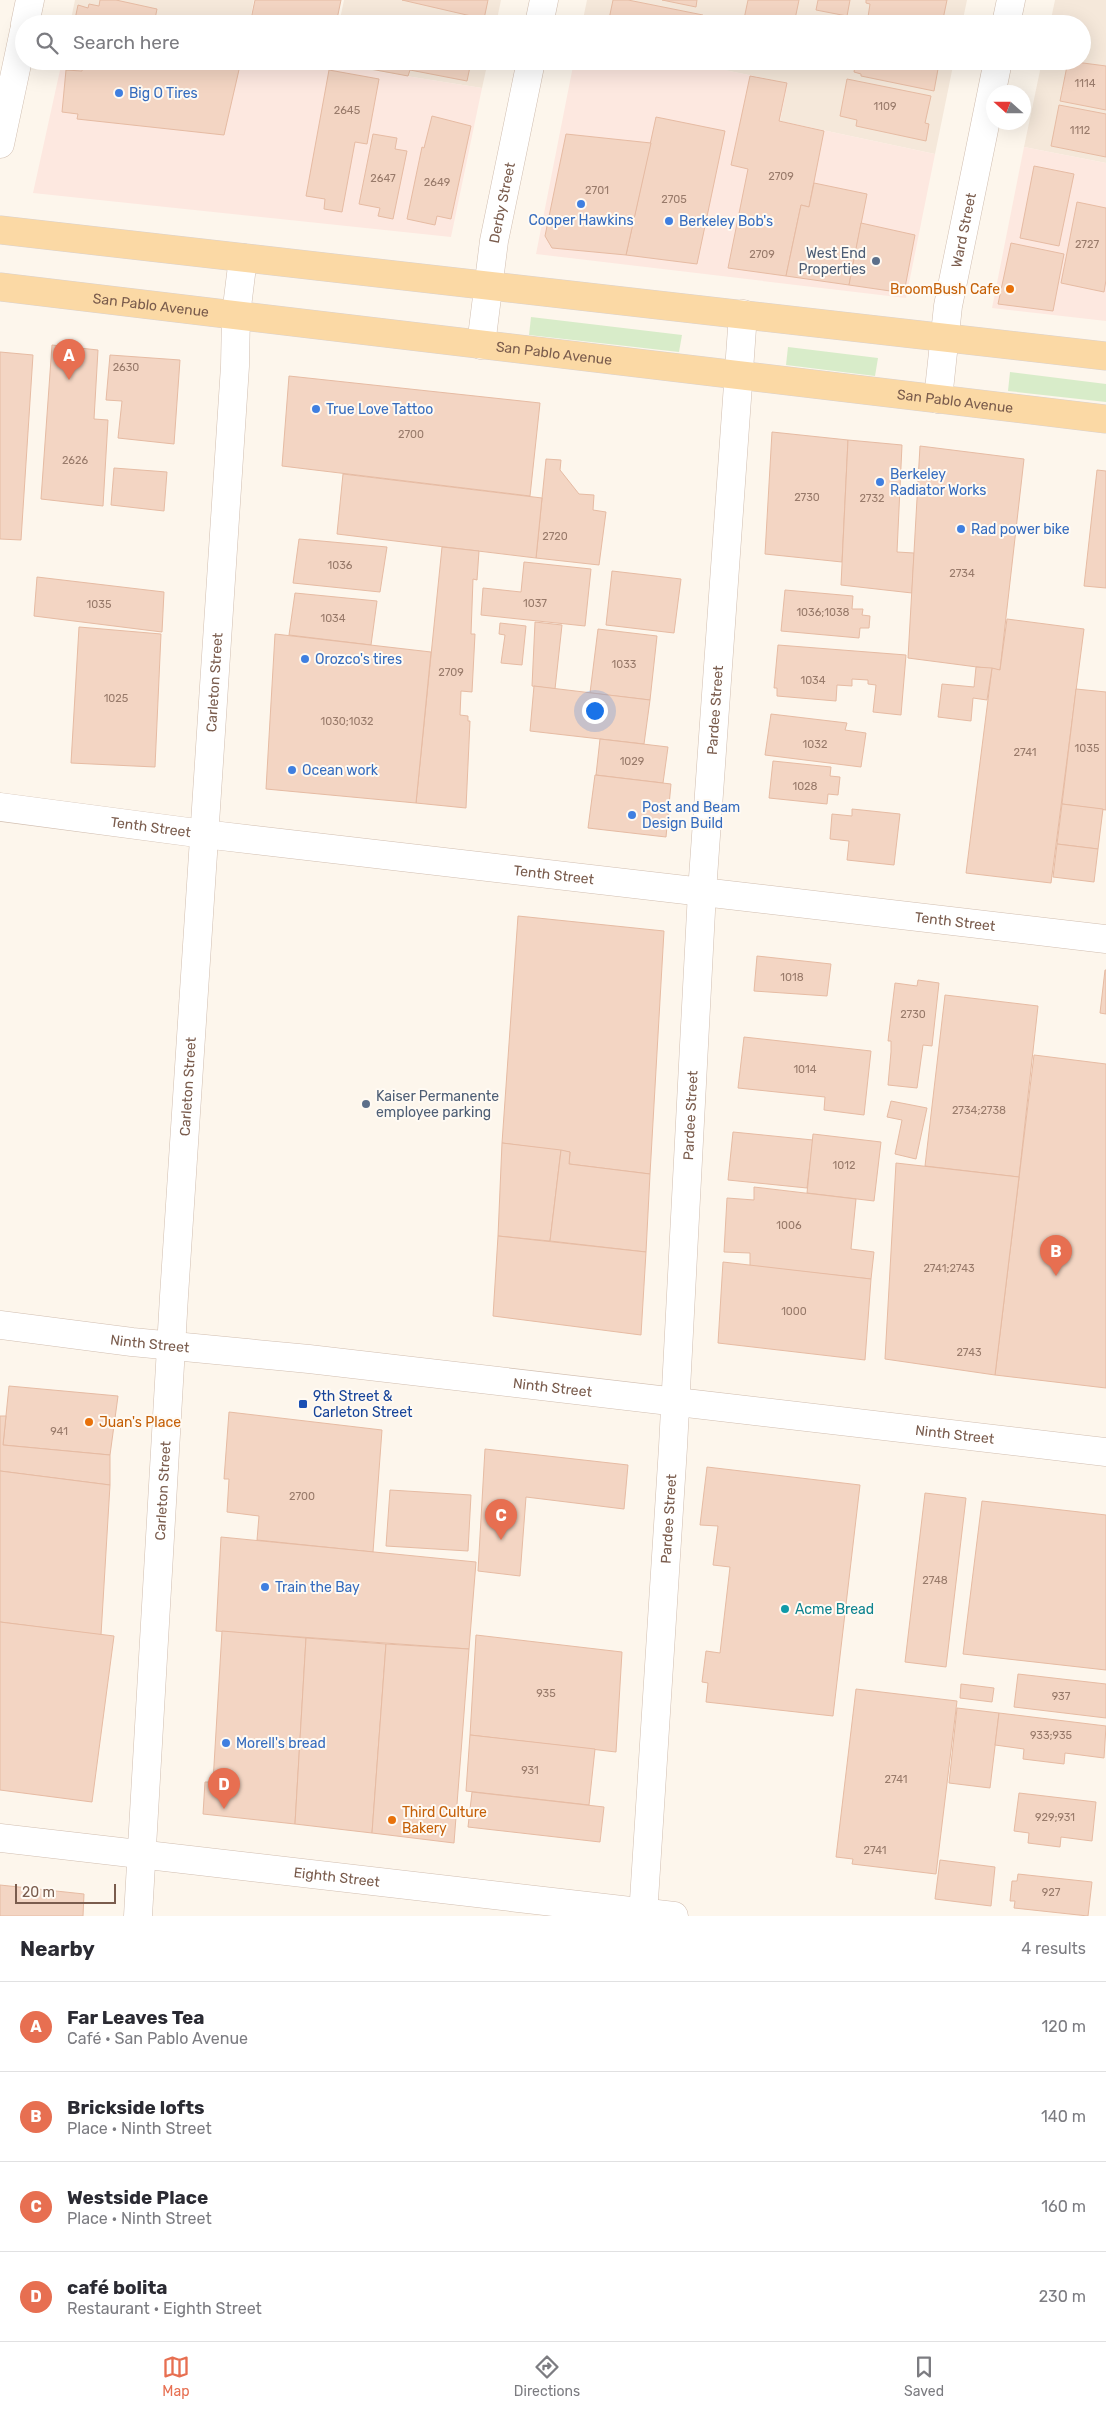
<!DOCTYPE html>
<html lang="en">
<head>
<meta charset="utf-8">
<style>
  :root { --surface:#fff; --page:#f7f7f7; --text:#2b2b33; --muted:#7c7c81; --line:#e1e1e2; --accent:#e76f51 }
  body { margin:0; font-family:Rubik,sans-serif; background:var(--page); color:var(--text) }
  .compass { position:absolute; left:986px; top:85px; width:45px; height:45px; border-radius:50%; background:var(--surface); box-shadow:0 5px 20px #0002; rotate:291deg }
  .scale { position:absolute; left:15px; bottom:12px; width:101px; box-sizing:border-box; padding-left:5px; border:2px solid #7a5c4d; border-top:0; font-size:14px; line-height:18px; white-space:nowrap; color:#7a5c4d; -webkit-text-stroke:4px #fffaf3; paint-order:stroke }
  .you { position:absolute; left:594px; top:710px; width:18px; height:18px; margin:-12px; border:4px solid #fff; border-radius:50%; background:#1a73e8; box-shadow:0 0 0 8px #1a73e833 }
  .badge { display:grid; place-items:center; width:32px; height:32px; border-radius:50%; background:var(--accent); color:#fff; font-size:16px; font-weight:700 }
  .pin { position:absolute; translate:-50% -41px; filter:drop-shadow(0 1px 2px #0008) }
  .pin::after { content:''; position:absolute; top:26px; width:18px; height:15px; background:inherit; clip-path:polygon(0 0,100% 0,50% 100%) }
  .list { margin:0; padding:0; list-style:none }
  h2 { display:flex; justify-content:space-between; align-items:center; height:65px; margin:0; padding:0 20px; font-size:21px }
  h2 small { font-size:16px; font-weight:400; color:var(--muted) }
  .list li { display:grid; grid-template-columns:32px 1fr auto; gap:15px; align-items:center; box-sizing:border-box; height:90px; padding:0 20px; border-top:1px solid var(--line) }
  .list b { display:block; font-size:19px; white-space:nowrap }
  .list p { margin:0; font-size:16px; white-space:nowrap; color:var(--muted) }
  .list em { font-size:16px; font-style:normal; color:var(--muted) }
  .icon { flex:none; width:28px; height:28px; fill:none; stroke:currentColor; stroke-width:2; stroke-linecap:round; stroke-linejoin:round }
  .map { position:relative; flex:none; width:1106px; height:1916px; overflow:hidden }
  .search { position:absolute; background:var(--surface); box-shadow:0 5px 20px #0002; left:15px; right:15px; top:15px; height:55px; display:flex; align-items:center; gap:12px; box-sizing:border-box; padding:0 18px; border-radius:28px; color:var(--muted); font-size:19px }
  .sheet { height:425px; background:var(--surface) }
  nav { display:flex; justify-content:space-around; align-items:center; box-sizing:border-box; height:70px; border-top:1px solid var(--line); background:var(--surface); font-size:14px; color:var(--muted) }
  nav a { display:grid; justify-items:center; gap:2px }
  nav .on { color:var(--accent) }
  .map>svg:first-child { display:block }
  .residential { fill:#f5e8da }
  .commercial { fill:#fde8e0 }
  .green { fill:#d8ecc9 }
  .building { fill:#f3d5c3; stroke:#e6bba3 }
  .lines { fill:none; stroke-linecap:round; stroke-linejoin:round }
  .minor-casing { stroke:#d1beb0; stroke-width:29 }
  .primary-casing { stroke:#dad1cd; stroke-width:29 }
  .minor { stroke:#fff; stroke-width:28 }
  .primary { stroke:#fbd9a5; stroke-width:28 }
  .shop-dot { fill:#3f7fe0; stroke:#fffaf3; stroke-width:2 }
  .service-dot { fill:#5c6f8a; stroke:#fffaf3; stroke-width:2 }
  .food-dot { fill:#e8710a; stroke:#fffaf3; stroke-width:2 }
  .transit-dot { fill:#1a4fb4; stroke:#fffaf3; stroke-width:2 }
  .culture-dot { fill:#0f9aa8; stroke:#fffaf3; stroke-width:2 }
  .labels { text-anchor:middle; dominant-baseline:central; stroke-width:4; stroke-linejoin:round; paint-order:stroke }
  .number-label { font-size:11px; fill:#987a6a }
  .shop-label { font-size:14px; fill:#366cbe; stroke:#fffaf3; text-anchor:start }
  .street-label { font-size:14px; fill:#7a5c4d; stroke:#fffaf3 }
  .service-label { font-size:14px; fill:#4e5e75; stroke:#fffaf3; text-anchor:end }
  .food-label { font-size:14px; fill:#c56008; stroke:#fffaf3; text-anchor:start }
  .transit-label { font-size:14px; fill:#164399; stroke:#fffaf3; text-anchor:start }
  .culture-label { font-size:14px; fill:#0d838f; stroke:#fffaf3; text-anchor:start }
</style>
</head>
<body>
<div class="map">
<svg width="1106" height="1916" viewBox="0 0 1106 1916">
  <rect width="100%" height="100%" fill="#fdf6ec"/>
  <g class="residential">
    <polygon points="75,0 254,0 249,24 70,24"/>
    <polygon points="344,0 501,0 496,24 339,24"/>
    <polygon points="587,0 967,0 962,24 582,24"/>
    <polygon points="1055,0 1106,0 1106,163 1024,147 1042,61 1082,61 1082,24 1050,24"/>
    <polygon points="330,61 488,61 482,88 330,64"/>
    <polygon points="681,61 954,61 935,154 780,121 787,83"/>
  </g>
  <g class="commercial">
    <polygon points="62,61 330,61 330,64 482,88 451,237 33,193"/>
    <polygon points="574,61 681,61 788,83 780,121 935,154 906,298 536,254"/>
    <polygon points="1024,147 1106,163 1106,321 992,308"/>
  </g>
  <g class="green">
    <polygon points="531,317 682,335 679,352 529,335"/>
    <polygon points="788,347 878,358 875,376 786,365"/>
    <polygon points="1010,372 1106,384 1106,402 1008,391"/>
  </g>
  <g class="building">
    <polygon points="100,0 116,0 157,9 155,19 166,22 166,24 74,24 78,5 88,8 89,4 99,6"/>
    <polygon points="255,0 341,0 336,24 250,24"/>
    <polygon points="402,0 488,0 484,19"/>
    <polygon points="613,0 628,0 703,15 701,24 608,24"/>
    <polygon points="662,0 697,0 696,7"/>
    <polygon points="748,0 799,0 794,24 768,24 744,19"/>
    <polygon points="818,0 850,0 847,16 816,10"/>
    <polygon points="866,0 947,0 942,24 901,24 868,17 870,4 866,3"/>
    <polygon points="814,17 848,24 813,24"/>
    <polygon points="83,61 241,61 224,135 77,119 78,114 62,112 66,70 82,71"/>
    <polygon points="350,61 479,61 479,63 471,62 467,81 410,70 408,76 349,65"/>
    <polygon points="856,61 931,61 930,67 938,69 934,91 861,76 861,74 854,72"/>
    <polygon points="1068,61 1106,66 1106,110 1060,101"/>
    <polygon points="329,70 379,79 367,144 355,142 342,212 324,209 325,199 306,196"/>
    <polygon points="750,76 787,83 779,121 824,131 809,207 801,205 786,276 728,268 748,169 731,165"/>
    <polygon points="847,79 931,96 925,123 929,124 926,141 856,126 857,120 840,116"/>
    <polygon points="1059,105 1106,114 1106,157 1051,146"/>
    <polygon points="432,116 471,126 451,219 437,216 435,225 407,219 422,147 424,148"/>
    <polygon points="656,117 725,131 697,264 626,255"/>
    <polygon points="373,134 397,138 395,149 407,151 393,219 378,216 380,208 359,204"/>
    <polygon points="566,134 651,143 626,255 552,248 545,236"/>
    <polygon points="1034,166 1074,174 1059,246 1020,238"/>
    <polygon points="814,183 867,194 849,285 786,276 801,205 809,207"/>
    <polygon points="1077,202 1106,208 1106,280 1104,292 1061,283"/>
    <polygon points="861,223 915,235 904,293 849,285"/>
    <polygon points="1011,243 1064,254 1053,311 998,304"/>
    <polygon points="52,345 98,350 94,419 108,420 103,506 41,499"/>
    <polygon points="0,352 33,355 21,540 0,539"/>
    <polygon points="110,355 180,360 174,444 118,438 122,401 106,400"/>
    <polygon points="289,376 540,403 530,496 282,466"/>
    <polygon points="772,432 848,440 842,562 765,554"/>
    <polygon points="848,440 902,445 897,552 914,553 912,593 841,585"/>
    <polygon points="920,446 1024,459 1000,670 908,658"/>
    <polygon points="546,459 561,460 560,470 579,494 594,495 593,510 606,512 599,565 536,558"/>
    <polygon points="114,468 167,472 164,511 111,505"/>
    <polygon points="1097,470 1106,471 1106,588 1084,586"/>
    <polygon points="343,474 542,498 536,558 337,534"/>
    <polygon points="299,539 387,547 380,592 293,583"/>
    <polygon points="442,547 479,551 477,580 473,579 471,634 475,634 472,692 461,691 460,715 468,716 468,721 470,721 466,808 416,803"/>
    <polygon points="524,562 591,569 585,626 481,615 483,588 521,592"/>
    <polygon points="612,571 681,579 674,633 606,625"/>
    <polygon points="37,577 164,592 162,632 34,616"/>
    <polygon points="785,590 853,596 852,609 863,609 862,615 870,616 869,628 860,628 859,638 781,631"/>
    <polygon points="295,593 377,601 371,645 289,635"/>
    <polygon points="1007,619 1084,629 1051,883 966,873 992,668 1000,670"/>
    <polygon points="535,622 562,625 555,689 532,686"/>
    <polygon points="500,623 526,626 522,665 501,663 505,635 499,634"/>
    <polygon points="79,627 161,634 155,767 71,763"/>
    <polygon points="598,629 657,636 650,700 590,693"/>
    <polygon points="275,634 431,652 416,803 266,789"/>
    <polygon points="778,645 906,655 901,715 873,712 876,685 868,684 868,680 852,679 852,686 837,685 836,701 777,696 777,688 774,688"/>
    <polygon points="976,667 992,668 987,700 973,698 971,721 938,717 942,684 974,687"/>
    <polygon points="534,686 650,700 644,744 530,731"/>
    <polygon points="1076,689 1106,692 1106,810 1062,804"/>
    <polygon points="771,714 847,723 845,730 866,733 861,767 765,755"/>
    <polygon points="600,739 668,747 663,783 596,775"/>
    <polygon points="773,761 831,767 830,776 840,777 838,795 828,794 827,804 769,798"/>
    <polygon points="595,775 671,784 666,837 588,828"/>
    <polygon points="1062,804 1103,809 1098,849 1057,844"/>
    <polygon points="852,809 900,814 894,865 847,860 849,841 830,839 832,814 852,816"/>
    <polygon points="1057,844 1098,849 1094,882 1053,877"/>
    <polygon points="518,916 664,931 650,1174 569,1164 570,1152 502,1143"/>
    <polygon points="757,956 831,964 827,996 754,991"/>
    <polygon points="1105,970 1106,970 1106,1014 1100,1013"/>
    <polygon points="918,980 939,983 932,1046 923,1045 917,1088 888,1085 891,1052 891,1041 888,1041 895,983 917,986"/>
    <polygon points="945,995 1038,1006 1019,1177 925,1166"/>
    <polygon points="744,1037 871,1051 864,1115 824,1110 825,1097 738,1088"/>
    <polygon points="1034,1055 1106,1064 1106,1388 995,1375"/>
    <polygon points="891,1101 927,1108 916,1159 895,1154 902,1120 887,1117"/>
    <polygon points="733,1132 813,1140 807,1188 728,1180"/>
    <polygon points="813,1134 881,1142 874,1201 807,1193"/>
    <polygon points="502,1143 561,1150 550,1241 498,1236"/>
    <polygon points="561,1150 570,1152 569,1164 650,1174 646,1252 550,1241"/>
    <polygon points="896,1163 1019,1177 995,1375 885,1359"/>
    <polygon points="754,1187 856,1199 851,1249 874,1252 871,1279 750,1266 750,1253 724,1252 727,1198 754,1200"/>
    <polygon points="498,1236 646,1252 641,1335 493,1316"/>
    <polygon points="723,1262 871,1279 865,1360 718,1343"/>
    <polygon points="9,1386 118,1396 110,1455 3,1445"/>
    <polygon points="229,1412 382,1430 373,1552 257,1540 259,1516 227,1512 229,1479 224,1479"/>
    <polygon points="0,1416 6,1416 3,1445 110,1455 110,1485 0,1471"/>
    <polygon points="485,1449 628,1465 624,1509 526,1497 520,1576 478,1571"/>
    <polygon points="707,1467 860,1485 833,1716 706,1702 708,1683 702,1682 706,1651 720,1653 730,1567 713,1565 718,1526 700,1525"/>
    <polygon points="0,1471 110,1485 101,1635 0,1622"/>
    <polygon points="390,1490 471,1495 468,1551 386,1546"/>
    <polygon points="925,1493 966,1498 946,1667 905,1662"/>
    <polygon points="982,1501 1106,1515 1106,1670 963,1654"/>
    <polygon points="221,1537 476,1562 469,1649 216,1631"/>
    <polygon points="0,1622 114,1636 92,1802 0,1790"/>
    <polygon points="222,1631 306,1638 295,1824 203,1814 205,1782 213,1782"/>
    <polygon points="476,1635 622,1652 616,1752 470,1735"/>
    <polygon points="306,1638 386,1644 372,1833 295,1824"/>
    <polygon points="386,1644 469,1649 454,1843 372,1833"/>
    <polygon points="1018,1674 1106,1684 1106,1718 1014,1707"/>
    <polygon points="961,1684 994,1688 992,1702 960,1698"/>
    <polygon points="856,1689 957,1701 936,1874 852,1864 853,1859 836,1857"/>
    <polygon points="957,1708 999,1713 990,1788 949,1783"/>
    <polygon points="999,1713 1106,1726 1104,1758 1065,1753 1064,1764 1023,1759 1024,1749 995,1745"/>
    <polygon points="470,1735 595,1749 589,1805 466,1791"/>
    <polygon points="472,1792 604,1807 600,1842 468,1827"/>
    <polygon points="1019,1793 1096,1802 1092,1841 1061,1837 1060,1847 1028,1843 1029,1833 1014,1831"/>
    <polygon points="940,1860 995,1867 991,1906 935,1899"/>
    <polygon points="1018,1874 1092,1882 1088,1916 1014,1908 1015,1901 1010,1901 1012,1881 1017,1881"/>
    <polygon points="0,1885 84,1894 83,1916 0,1916"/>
  </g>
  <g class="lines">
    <g class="minor-casing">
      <g id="minor">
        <polyline points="25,24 30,0"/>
        <polyline points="539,24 544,0"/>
        <polyline points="1006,24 1011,0"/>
        <polyline points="0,144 24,31"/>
        <path id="s1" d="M481,345L494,241L531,61"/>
        <path id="s2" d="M938,399L948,306L998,61"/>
        <path id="s3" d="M0,807L204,834L1106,939"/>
        <path id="s4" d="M0,1325L132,1342L309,1359L1106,1452"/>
        <path id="s5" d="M0,1838L674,1916"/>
        <path id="s6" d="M138,1916L174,1296L235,366L236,315L243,258"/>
        <path id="s7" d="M643,1916L673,1447L702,892L743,314"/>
      </g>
    </g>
    <g class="primary-casing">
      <g id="primary">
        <polyline points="0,230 1106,356"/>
        <path id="s8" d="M0,287L1106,419"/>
      </g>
    </g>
    <use href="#minor" class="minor"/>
    <use href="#primary" class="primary"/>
  </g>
  <g class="shop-dot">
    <circle cx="119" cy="93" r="5"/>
    <circle cx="581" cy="204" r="5"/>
    <circle cx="669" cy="221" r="5"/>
    <circle cx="316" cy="409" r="5"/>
    <circle cx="880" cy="482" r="5"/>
    <circle cx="961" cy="529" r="5"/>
    <circle cx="305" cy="659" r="5"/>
    <circle cx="292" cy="770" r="5"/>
    <circle cx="632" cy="815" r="5"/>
    <circle cx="265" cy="1587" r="5"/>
    <circle cx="226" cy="1743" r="5"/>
  </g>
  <g class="service-dot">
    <circle cx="876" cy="261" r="5"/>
    <circle cx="366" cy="1104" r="5"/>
  </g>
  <g class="food-dot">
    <circle cx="1010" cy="289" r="5"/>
    <circle cx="89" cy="1422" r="5"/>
    <circle cx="392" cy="1820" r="5"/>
  </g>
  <rect class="transit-dot" x="298" y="1399" width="10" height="10" rx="2.5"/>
  <circle class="culture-dot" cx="785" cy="1609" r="5"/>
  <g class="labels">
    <g class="number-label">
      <text x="1085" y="83">1114</text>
      <text x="885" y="106">1109</text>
      <text x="347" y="110">2645</text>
      <text x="1080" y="130">1112</text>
      <text x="781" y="176">2709</text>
      <text x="383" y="178">2647</text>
      <text x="437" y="182">2649</text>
      <text x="597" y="190">2701</text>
      <text x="674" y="199">2705</text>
      <text x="1087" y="244">2727</text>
      <text x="762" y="254">2709</text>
      <text x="126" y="367">2630</text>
      <text x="411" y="434">2700</text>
      <text x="75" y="460">2626</text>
      <text x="807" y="497">2730</text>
      <text x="872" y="498">2732</text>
      <text x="555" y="536">2720</text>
      <text x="340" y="565">1036</text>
      <text x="962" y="573">2734</text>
      <text x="535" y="603">1037</text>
      <text x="99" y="604">1035</text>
      <text x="823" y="612">1036;1038</text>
      <text x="333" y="618">1034</text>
      <text x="624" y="664">1033</text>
      <text x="451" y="672">2709</text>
      <text x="813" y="680">1034</text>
      <text x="116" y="698">1025</text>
      <text x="347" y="721">1030;1032</text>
      <text x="815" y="744">1032</text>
      <text x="1087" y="748">1035</text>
      <text x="1025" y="752">2741</text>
      <text x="632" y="761">1029</text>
      <text x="805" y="786">1028</text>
      <text x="792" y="977">1018</text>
      <text x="913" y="1014">2730</text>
      <text x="805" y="1069">1014</text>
      <text x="979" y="1110">2734;2738</text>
      <text x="844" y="1165">1012</text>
      <text x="789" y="1225">1006</text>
      <text x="949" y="1268">2741;2743</text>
      <text x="794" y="1311">1000</text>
      <text x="969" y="1352">2743</text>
      <text x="59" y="1431">941</text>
      <text x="302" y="1496">2700</text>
      <text x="935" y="1580">2748</text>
      <text x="546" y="1693">935</text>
      <text x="1061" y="1696">937</text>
      <text x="1051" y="1735">933;935</text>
      <text x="530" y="1770">931</text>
      <text x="896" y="1779">2741</text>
      <text x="1055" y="1817">929;931</text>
      <text x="875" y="1850">2741</text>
      <text x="1051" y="1892">927</text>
    </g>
    <g class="shop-label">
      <text x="129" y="93">Big O Tires</text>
      <text x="581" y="220" text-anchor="middle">Cooper Hawkins</text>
      <text x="679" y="221">Berkeley Bob's</text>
      <text x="326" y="409">True Love Tattoo</text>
      <text x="890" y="474">Berkeley<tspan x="890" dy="16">Radiator Works</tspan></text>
      <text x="971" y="529">Rad power bike</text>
      <text x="315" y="659">Orozco's tires</text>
      <text x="302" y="770">Ocean work</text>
      <text x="642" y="807">Post and Beam<tspan x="642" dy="16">Design Build</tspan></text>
      <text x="275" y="1587">Train the Bay</text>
      <text x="236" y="1743">Morell's bread</text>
    </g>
    <g class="street-label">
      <text stroke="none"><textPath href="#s1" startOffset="144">Derby Street</textPath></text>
      <text stroke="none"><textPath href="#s2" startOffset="171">Ward Street</textPath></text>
      <text stroke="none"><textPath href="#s8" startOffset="152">San Pablo Avenue</textPath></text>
      <text stroke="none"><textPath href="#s8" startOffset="558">San Pablo Avenue</textPath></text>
      <text stroke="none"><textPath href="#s8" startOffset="962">San Pablo Avenue</textPath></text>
      <text stroke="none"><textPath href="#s6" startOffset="1236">Carleton Street</textPath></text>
      <text stroke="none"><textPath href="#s7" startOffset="1208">Pardee Street</textPath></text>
      <text stroke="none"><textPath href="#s3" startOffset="152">Tenth Street</textPath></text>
      <text stroke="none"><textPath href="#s3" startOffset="558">Tenth Street</textPath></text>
      <text stroke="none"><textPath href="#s3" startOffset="962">Tenth Street</textPath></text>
      <text stroke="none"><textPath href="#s6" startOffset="831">Carleton Street</textPath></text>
      <text stroke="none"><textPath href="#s7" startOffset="802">Pardee Street</textPath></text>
      <text stroke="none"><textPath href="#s4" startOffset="151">Ninth Street</textPath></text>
      <text stroke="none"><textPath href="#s4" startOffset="556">Ninth Street</textPath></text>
      <text stroke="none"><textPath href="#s4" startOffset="961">Ninth Street</textPath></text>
      <text stroke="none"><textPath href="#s6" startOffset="426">Carleton Street</textPath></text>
      <text stroke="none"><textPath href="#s7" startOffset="398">Pardee Street</textPath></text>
      <text stroke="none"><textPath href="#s5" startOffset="339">Eighth Street</textPath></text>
    </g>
    <g class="service-label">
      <text x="866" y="253">West End<tspan x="866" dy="16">Properties</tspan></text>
      <text x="376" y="1096" text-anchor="start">Kaiser Permanente<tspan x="376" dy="16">employee parking</tspan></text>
    </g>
    <g class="food-label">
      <text x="1000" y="289" text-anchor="end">BroomBush Cafe</text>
      <text x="99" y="1422">Juan's Place</text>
      <text x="402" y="1812">Third Culture<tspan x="402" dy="16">Bakery</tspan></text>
    </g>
    <g class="transit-label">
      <text x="313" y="1396">9th Street &amp;<tspan x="313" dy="16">Carleton Street</tspan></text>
    </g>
    <g class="culture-label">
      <text x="795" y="1609">Acme Bread</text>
    </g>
  </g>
</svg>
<svg class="compass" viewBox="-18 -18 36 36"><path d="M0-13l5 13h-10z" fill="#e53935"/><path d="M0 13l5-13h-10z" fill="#7c7c81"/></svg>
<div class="scale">20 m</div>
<div class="you"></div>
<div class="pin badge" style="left:69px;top:380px">A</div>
<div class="pin badge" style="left:1056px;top:1276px">B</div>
<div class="pin badge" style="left:501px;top:1540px">C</div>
<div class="pin badge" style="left:224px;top:1809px">D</div>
<div class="search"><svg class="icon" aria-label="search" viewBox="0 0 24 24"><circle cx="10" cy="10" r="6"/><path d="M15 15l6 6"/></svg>Search here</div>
</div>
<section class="sheet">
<h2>Nearby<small>4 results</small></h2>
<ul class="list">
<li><span class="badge">A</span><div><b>Far Leaves Tea</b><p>Café · San Pablo Avenue</p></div><em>120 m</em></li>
<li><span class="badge">B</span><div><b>Brickside lofts</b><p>Place · Ninth Street</p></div><em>140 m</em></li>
<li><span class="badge">C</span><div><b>Westside Place</b><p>Place · Ninth Street</p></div><em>160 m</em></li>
<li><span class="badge">D</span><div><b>café bolita</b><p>Restaurant · Eighth Street</p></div><em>230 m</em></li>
</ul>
</section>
<nav>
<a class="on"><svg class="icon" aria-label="map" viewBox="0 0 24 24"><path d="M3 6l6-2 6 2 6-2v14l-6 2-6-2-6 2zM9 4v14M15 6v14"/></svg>Map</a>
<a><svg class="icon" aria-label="directions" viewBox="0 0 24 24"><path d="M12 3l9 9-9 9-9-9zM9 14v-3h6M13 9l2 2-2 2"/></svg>Directions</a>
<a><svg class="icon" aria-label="saved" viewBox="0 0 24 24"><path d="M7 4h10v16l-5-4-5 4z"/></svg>Saved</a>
</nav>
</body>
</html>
